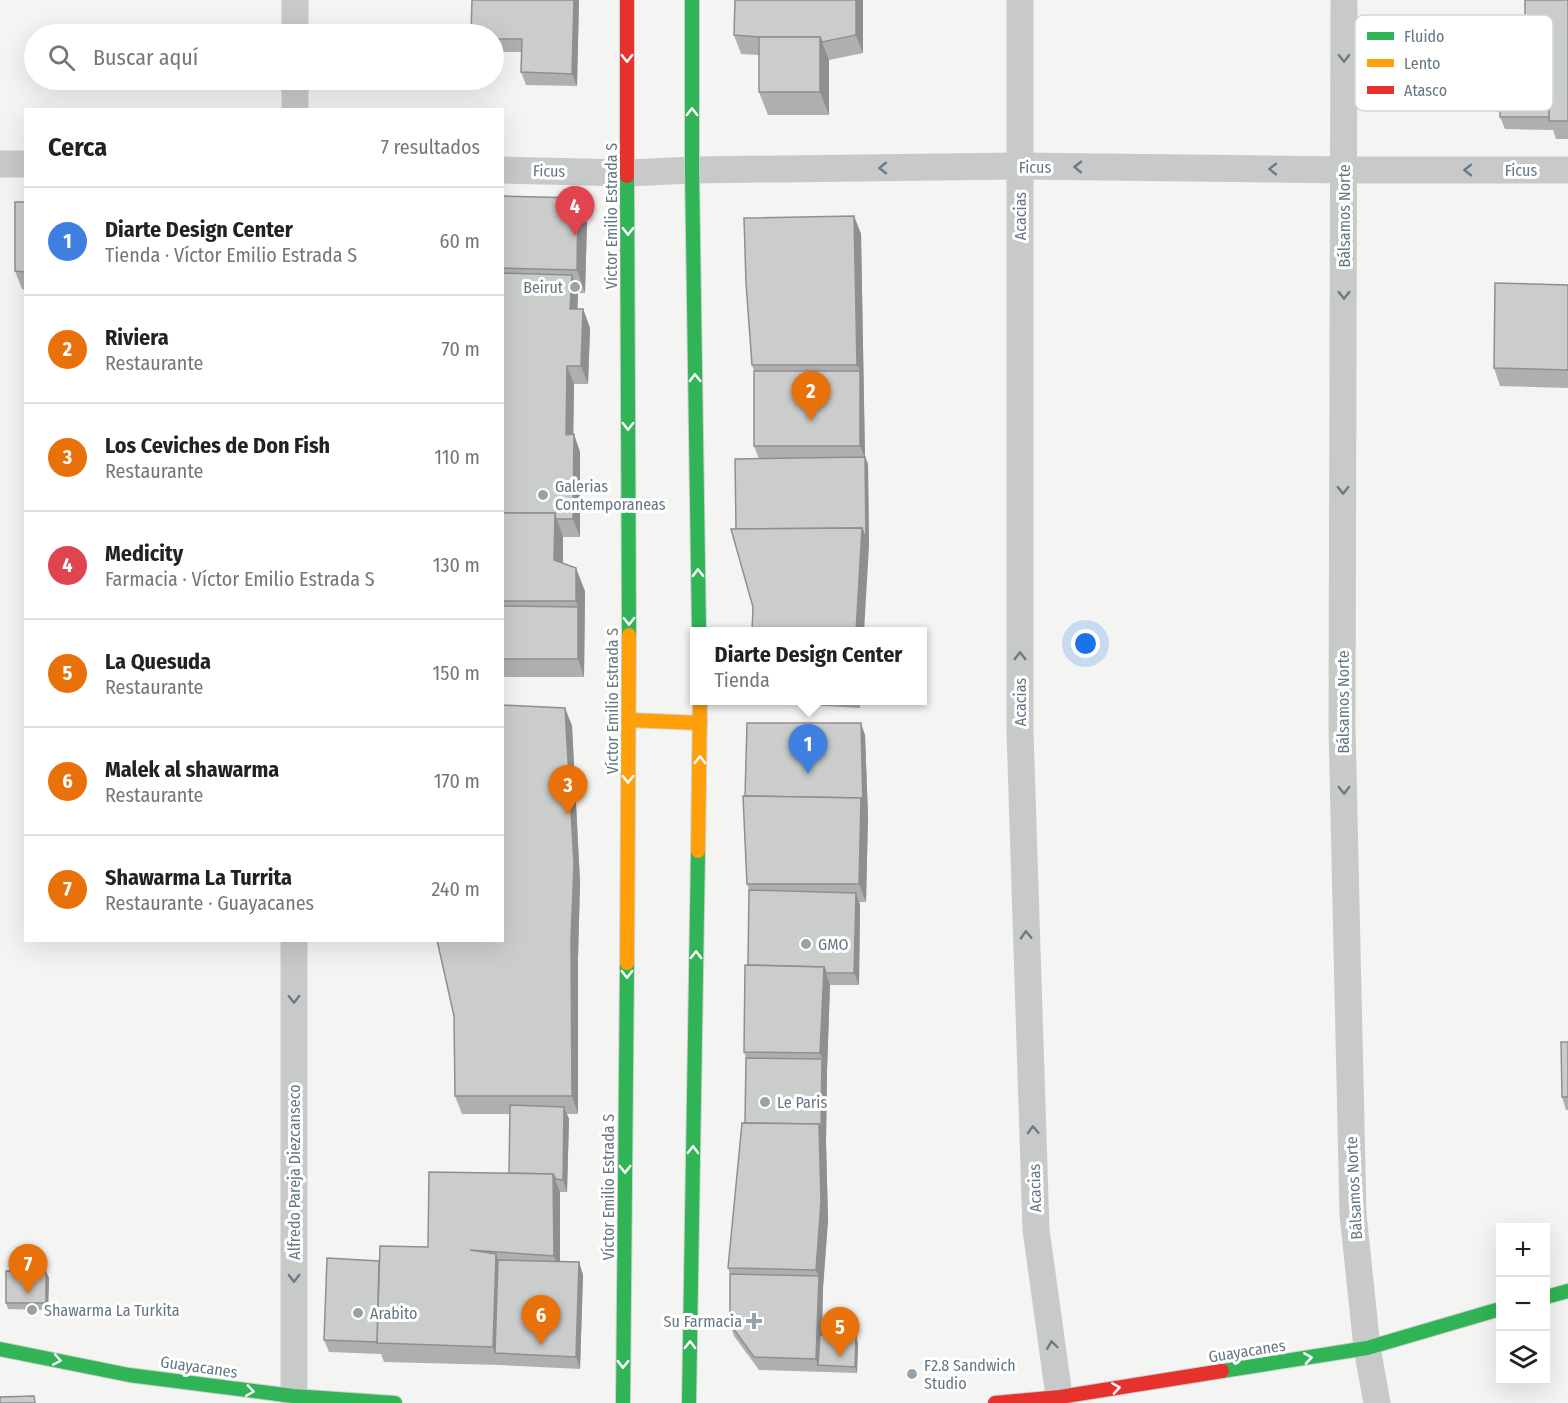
<!DOCTYPE html>
<html lang="es">
<head>
<meta charset="utf-8">
<style>
  :root { --surface:#fff; --page:#f2f2f2; --text:#222; --muted:#767676; --line:#e0e0e0; --accent:#575c5f }
  body { margin:0; font-family:"Fira Sans Condensed",sans-serif; background:var(--page); color:var(--text) }
  .controls { position:absolute; right:18px; bottom:18px; display:grid; overflow:hidden; border-radius:0px; box-shadow:0 6px 24px #0002 }
  .controls button { width:54px; height:54px; display:grid; place-items:center; padding:0; border:0; border-bottom:2px solid var(--line); background:var(--surface); color:var(--text); font:30px sans-serif }
  .you { position:absolute; left:1086px; top:644px; width:21px; height:21px; margin:-15px; border:4px solid #fff; border-radius:50%; background:#1a73e8; box-shadow:0 0 0 9px #1a73e833 }
  .badge { display:grid; place-items:center; width:39px; height:39px; border-radius:50%; background:var(--accent); color:#fff; font-size:20px; font-weight:700 }
  .pin { position:absolute; translate:-50% -50px; filter:drop-shadow(0 2px 3px #0008) }
  .pin::after { content:''; position:absolute; top:32px; width:21px; height:18px; background:inherit; clip-path:polygon(0 0,100% 0,50% 100%) }
  .popup { position:absolute; left:690px; top:627px; width:237px; height:78px; box-sizing:border-box; display:grid; place-content:center; border-radius:0px; background:var(--surface); filter:drop-shadow(0 2px 4px #0005); font-size:20px; white-space:nowrap; color:var(--muted) }
  .popup b { font-size:22px; color:var(--text) }
  .popup::after { content:''; position:absolute; left:50%; top:100%; margin-left:-12px; border:12px solid transparent; border-top-color:var(--surface) }
  .list { margin:0; padding:0; list-style:none }
  h2 { display:flex; justify-content:space-between; align-items:center; height:78px; margin:0; padding:0 24px; font-size:26px }
  h2 small { font-size:20px; font-weight:400; color:var(--muted) }
  .list li { display:grid; grid-template-columns:39px 1fr auto; gap:18px; align-items:center; box-sizing:border-box; height:108px; padding:0 24px; border-top:2px solid var(--line) }
  .list b { display:block; font-size:22px; white-space:nowrap }
  .list p { margin:0; font-size:20px; white-space:nowrap; color:var(--muted) }
  .list em { font-size:20px; font-style:normal; color:var(--muted) }
  .icon { flex:none; width:33px; height:33px; fill:none; stroke:currentColor; stroke-width:2; stroke-linecap:round; stroke-linejoin:round }
  .map { position:relative; flex:none; width:1568px; height:1403px; overflow:hidden }
  .search { position:absolute; background:var(--surface); box-shadow:0 6px 24px #0002; left:24px; top:24px; width:480px; height:66px; display:flex; align-items:center; gap:15px; box-sizing:border-box; padding:0 21px; border-radius:33px; color:var(--muted); font-size:22px }
  .panel { position:absolute; background:var(--surface); box-shadow:0 6px 24px #0002; left:24px; top:108px; width:480px; height:834px; border-radius:0px }
  .map>svg:first-child { display:block }
  .lines { fill:none; stroke-linecap:round; stroke-linejoin:round }
  .fast-casing { stroke:#d0d1d2; stroke-width:16 }
  .slow-casing { stroke:#d0d1d2; stroke-width:16 }
  .jam-casing { stroke:#d0d1d2; stroke-width:16 }
  .street { stroke:#c8caca; stroke-width:27 }
  .fast { stroke:#30b455; stroke-width:14 }
  .slow { stroke:#ff9f0a; stroke-width:14 }
  .jam { stroke:#e5322d; stroke-width:14 }
  .wall { fill:#afafaf }
  .shaded-wall { fill:#8e8f8f }
  .building { fill:#cbcccc; stroke:#8e8f8f; stroke-width:1.5 }
  .oneway { stroke:#fff }
  .oneway2 { stroke:#6a7b86 }
  .poi-dot { fill:#97a3a9; stroke:#fff; stroke-width:2 }
  .labels { text-anchor:middle; dominant-baseline:central; stroke-width:6; stroke-linejoin:round; paint-order:stroke }
  .street-label { font-size:16px; fill:#657782; stroke:#fff }
  .poi-label { font-size:16px; fill:#657782; stroke:#fff; text-anchor:start }
  .key { fill:#fff; stroke:#d1d6da; stroke-width:1.5 }
  .key-label { font-size:16px; fill:#657782 }
</style>
</head>
<body>
<div class="map">
<svg width="1568" height="1403" viewBox="0 0 1568 1403">
  <rect width="100%" height="100%" fill="#f4f4f2"/>
  <g class="lines">
    <g class="fast-casing">
      <g id="fast">
        <polyline points="692,0 692,170 699,632"/>
        <polyline points="627,176 629,635"/>
        <polyline points="1546,1297 1568,1291"/>
        <polyline points="0,1349 129,1375 293,1396 395,1403"/>
        <polyline points="1222,1371 1367,1348 1500,1309"/>
        <polyline points="623,1403 627,963"/>
        <polyline points="689,1403 698,851"/>
      </g>
    </g>
    <g class="slow-casing">
      <g id="slow">
        <polyline points="629,720 700,723"/>
        <polyline points="698,851 700,700"/>
        <polyline points="627,963 629,635"/>
      </g>
    </g>
    <g class="jam-casing">
      <g id="jam">
        <polyline points="627,0 627,176"/>
        <polyline points="995,1403 1060,1397 1222,1371"/>
      </g>
    </g>
    <g class="street">
      <polyline points="1020,0 1020,731 1036,1230 1060,1403"/>
      <polyline points="1344,0 1342,726 1353,1214 1367,1348 1377,1403"/>
      <polyline points="295,34 295,0"/>
      <polyline points="295,110 295,80"/>
      <polyline points="0,164 26,164"/>
      <polyline points="502,170 628,173 692,170 1020,166 1344,170 1568,170"/>
      <polyline points="294,1403 294,940"/>
    </g>
    <use href="#fast" class="fast"/>
    <use href="#slow" class="slow"/>
    <use href="#jam" class="jam"/>
  </g>
  <g class="wall">
    <polygon points="472,0 579,0 577,86 526,85 521,72 521,52 494,52 494,34"/>
    <polygon points="735,0 863,0 863,53 829,60 829,115 768,115 759,92 759,55 741,54 734,35"/>
    <polygon points="1568,0 1568,139 1556,139 1553,130 1505,129 1500,117 1527,43 1525,37"/>
    <polygon points="502,196 587,222 585,293 578,293 577,309 583,309 590,328 588,384 574,384 573,434 580,452 580,537 563,537 563,563 585,591 584,677 502,677"/>
    <polygon points="26,202 26,290 22,289 15,271"/>
    <polygon points="854,216 861,234 865,457 868,464 869,546 753,607 736,529 759,459 754,446 754,371 752,365"/>
    <polygon points="1568,285 1568,388 1500,386 1494,368"/>
    <polygon points="756,700 860,700 860,708 757,702"/>
    <polygon points="565,708 572,726 580,882 578,959 578,1114 567,1114 569,1119 567,1192 560,1192 560,1262 579,1262 583,1275 580,1369 500,1365 384,1362 381,1354 329,1352 324,1340 379,1261 428,1247 509,1173 510,1114 462,1114 455,1096"/>
    <polygon points="865,735 868,816 866,902 859,902 860,905 859,985 830,985 827,1071 826,1142 828,1220 823,1288 822,1335 858,1343 857,1373 759,1370 734,1336 730,1324 730,1274 728,1268 745,1123 746,1058 744,1052 748,965 749,890 747,884 745,796"/>
    <polygon points="1568,1042 1568,1110 1566,1110 1562,1097"/>
    <polygon points="46,1272 49,1278 48,1310 8,1309 6,1303"/>
  </g>
  <g class="shaded-wall">
    <polygon points="574,0 579,0 577,86 572,74"/>
    <polygon points="856,0 863,0 863,53 856,35"/>
    <polygon points="820,37 829,60 829,115 820,92"/>
    <polygon points="578,198 587,222 585,293 577,270"/>
    <polygon points="854,216 861,234 865,458 860,446 860,371 857,365"/>
    <polygon points="572,275 578,293 577,327 570,309"/>
    <polygon points="583,309 590,328 588,384 581,366"/>
    <polygon points="567,366 574,384 573,453 566,435"/>
    <polygon points="574,434 580,452 580,537 573,519"/>
    <polygon points="865,457 868,464 869,546 864,632 856,632"/>
    <polygon points="555,513 563,537 563,584 554,560"/>
    <polygon points="576,568 585,591 584,677 578,659 578,607 576,601"/>
    <polygon points="565,708 572,726 580,882 578,959 578,1114 572,1096"/>
    <polygon points="861,723 865,735 868,816 866,902 859,884"/>
    <polygon points="856,893 860,905 859,985 854,973"/>
    <polygon points="824,967 830,985 827,1071 820,1053"/>
    <polygon points="822,1059 827,1071 826,1142 828,1220 823,1288 821,1365 818,1365 816,1359 819,1276 816,1270 819,1124"/>
    <polygon points="564,1107 569,1119 567,1192 563,1180"/>
    <polygon points="553,1174 560,1192 560,1274 554,1256"/>
    <polygon points="496,1254 503,1272 495,1353 493,1347"/>
    <polygon points="579,1262 583,1275 580,1369 576,1357"/>
    <polygon points="46,1272 49,1278 48,1310 46,1303"/>
    <polygon points="856,1337 858,1343 857,1373 855,1367"/>
  </g>
  <g class="building">
    <polygon points="472,0 574,0 572,74 521,72 522,39 494,39 494,34 471,34"/>
    <polygon points="735,0 856,0 856,35 822,42 820,37 759,37 734,35"/>
    <polygon points="1525,0 1568,0 1568,121 1549,121 1550,37 1525,37"/>
    <rect x="759" y="37" width="61" height="55"/>
    <polygon points="1500,42 1550,43 1549,117 1500,117"/>
    <polygon points="502,196 578,198 577,270 502,268"/>
    <polygon points="15,202 26,202 26,272 15,271"/>
    <polygon points="854,216 857,365 752,365 746,283 744,218"/>
    <polygon points="502,273 572,275 570,309 583,309 581,366 567,366 566,435 574,434 573,519 556,519 555,513 502,513"/>
    <polygon points="1495,283 1568,285 1568,370 1494,368"/>
    <rect x="754" y="371" width="106" height="75"/>
    <polygon points="865,457 866,540 862,528 736,529 735,459"/>
    <polygon points="502,513 555,513 554,560 576,568 576,601 502,601"/>
    <polygon points="862,528 856,632 752,632 753,607 731,529"/>
    <polygon points="502,606 578,607 578,659 502,659"/>
    <polygon points="502,705 565,708 574,863 571,941 572,1096 455,1096 454,1016 437,940 502,940"/>
    <polygon points="747,723 861,723 863,804 861,798 745,796"/>
    <polygon points="743,796 861,798 859,884 747,884"/>
    <polygon points="749,890 856,893 854,973 826,973 824,967 748,965"/>
    <polygon points="745,965 824,967 820,1053 744,1052"/>
    <polygon points="1561,1042 1568,1042 1568,1097 1562,1097"/>
    <polygon points="746,1058 822,1059 821,1130 819,1124 745,1123"/>
    <polygon points="510,1105 564,1107 563,1180 556,1179 553,1174 509,1173"/>
    <polygon points="742,1123 819,1124 821,1202 816,1270 728,1268"/>
    <polygon points="429,1172 553,1174 554,1256 470,1250 496,1254 493,1347 377,1343 380,1246 428,1247"/>
    <polygon points="327,1258 379,1261 377,1342 324,1340"/>
    <polygon points="498,1260 579,1262 576,1357 495,1353"/>
    <polygon points="6,1271 46,1272 46,1303 6,1303"/>
    <polygon points="730,1274 819,1276 816,1359 754,1357 730,1324"/>
    <polygon points="820,1335 856,1337 855,1367 818,1365"/>
    <polygon points="34,1396 35,1403 0,1403 0,1397"/>
  </g>
  <defs><path id="oneway-chevron" d="M-2-3.5L2.5 0L-2 3.5" fill="none" stroke-width="1.6" stroke-linecap="round" stroke-linejoin="round" transform="scale(1.5)"/></defs>
  <g class="oneway">
    <use href="#oneway-chevron" transform="translate(627 58) rotate(90)"/>
    <use href="#oneway-chevron" transform="translate(692 112) rotate(-90)"/>
    <use href="#oneway-chevron" transform="translate(628 231) rotate(90)"/>
    <use href="#oneway-chevron" transform="translate(695 378) rotate(-91)"/>
    <use href="#oneway-chevron" transform="translate(628 426) rotate(90)"/>
    <use href="#oneway-chevron" transform="translate(698 573) rotate(-91)"/>
    <use href="#oneway-chevron" transform="translate(629 621) rotate(90)"/>
    <use href="#oneway-chevron" transform="translate(700 760) rotate(-89)"/>
    <use href="#oneway-chevron" transform="translate(628 779) rotate(90)"/>
    <use href="#oneway-chevron" transform="translate(696 955) rotate(-89)"/>
    <use href="#oneway-chevron" transform="translate(627 974) rotate(90)"/>
    <use href="#oneway-chevron" transform="translate(693 1150) rotate(-89)"/>
    <use href="#oneway-chevron" transform="translate(625 1169) rotate(90)"/>
    <use href="#oneway-chevron" transform="translate(690 1345) rotate(-89)"/>
    <use href="#oneway-chevron" transform="translate(1308 1358) rotate(-9)"/>
    <use href="#oneway-chevron" transform="translate(57 1360) rotate(11)"/>
    <use href="#oneway-chevron" transform="translate(623 1364) rotate(91)"/>
    <use href="#oneway-chevron" transform="translate(1116 1388) rotate(-9)"/>
    <use href="#oneway-chevron" transform="translate(250 1391) rotate(8)"/>
  </g>
  <g class="oneway2">
    <use href="#oneway-chevron" transform="translate(1344 58) rotate(90)"/>
    <use href="#oneway-chevron" transform="translate(1078 167) rotate(-179)"/>
    <use href="#oneway-chevron" transform="translate(883 168) rotate(179)"/>
    <use href="#oneway-chevron" transform="translate(1273 169) rotate(-179)"/>
    <use href="#oneway-chevron" transform="translate(1468 170) rotate(180)"/>
    <use href="#oneway-chevron" transform="translate(1344 295) rotate(90)"/>
    <use href="#oneway-chevron" transform="translate(1343 490) rotate(90)"/>
    <use href="#oneway-chevron" transform="translate(1020 656) rotate(-90)"/>
    <use href="#oneway-chevron" transform="translate(1344 790) rotate(89)"/>
    <use href="#oneway-chevron" transform="translate(1026 935) rotate(-92)"/>
    <use href="#oneway-chevron" transform="translate(294 999) rotate(90)"/>
    <use href="#oneway-chevron" transform="translate(1033 1130) rotate(-92)"/>
    <use href="#oneway-chevron" transform="translate(294 1278) rotate(90)"/>
    <use href="#oneway-chevron" transform="translate(1052 1345) rotate(-98)"/>
  </g>
  <g class="poi-dot">
    <circle cx="575" cy="287" r="6"/>
    <circle cx="543" cy="495" r="6"/>
    <circle cx="806" cy="944" r="6"/>
    <circle cx="765" cy="1102" r="6"/>
    <circle cx="32" cy="1310" r="6"/>
    <circle cx="358" cy="1313" r="6"/>
    <path d="M751 1312h6v6h6v6h-6v6h-6v-6h-6v-6h6z"/>
    <circle cx="912" cy="1374" r="6"/>
  </g>
  <g class="labels">
    <g class="street-label">
      <text x="1035" y="167">Ficus</text>
      <text x="1521" y="170">Ficus</text>
      <text transform="translate(549 171) rotate(1)">Ficus</text>
      <text transform="translate(611 216) rotate(-90)">Víctor Emilio Estrada S</text>
      <text transform="translate(1020 216) rotate(-90)">Acacias</text>
      <text transform="translate(1344 216) rotate(-90)">Bálsamos Norte</text>
      <text transform="translate(612 701) rotate(-90)">Víctor Emilio Estrada S</text>
      <text transform="translate(1020 702) rotate(-90)">Acacias</text>
      <text transform="translate(1343 702) rotate(-90)">Bálsamos Norte</text>
      <text transform="translate(294 1172) rotate(-90)">Alfredo Pareja Diezcanseco</text>
      <text transform="translate(608 1187) rotate(-90)">Víctor Emilio Estrada S</text>
      <text transform="translate(1035 1188) rotate(-92)">Acacias</text>
      <text transform="translate(1354 1188) rotate(-93)">Bálsamos Norte</text>
      <text transform="translate(1247 1351) rotate(-9)">Guayacanes</text>
      <text transform="translate(199 1367) rotate(8)">Guayacanes</text>
    </g>
    <g class="poi-label">
      <text x="563" y="287" text-anchor="end">Beirut</text>
      <text x="555" y="486">Galerias<tspan x="555" dy="18">Contemporaneas</tspan></text>
      <text x="818" y="944">GMO</text>
      <text x="777" y="1102">Le Paris</text>
      <text x="44" y="1310">Shawarma La Turkita</text>
      <text x="370" y="1313">Arabito</text>
      <text x="742" y="1321" text-anchor="end">Su Farmacia</text>
      <text x="924" y="1365">F2.8 Sandwich<tspan x="924" dy="18">Studio</tspan></text>
    </g>
  </g>
  <rect x="1355" y="15" width="198" height="96" rx="9" class="key"/>
  <rect x="1367" y="32" width="27" height="8" fill="#30b455"/>
  <rect x="1367" y="59" width="27" height="8" fill="#ff9f0a"/>
  <rect x="1367" y="86" width="27" height="8" fill="#e5322d"/>
  <g class="key-label">
    <text x="1404" y="42">Fluido</text>
    <text x="1404" y="69">Lento</text>
    <text x="1404" y="96">Atasco</text>
  </g>
</svg>
<div class="controls">
<button>+</button>
<button>−</button>
<button><svg class="icon" aria-label="layers" viewBox="0 0 24 24"><path d="M12 4l9 5-9 5-9-5zM3 14l9 5 9-5"/></svg></button>
</div>
<div class="you"></div>
<div class="pin badge" style="left:808px;top:774px;background:#3f7fe0">1</div>
<div class="popup"><b>Diarte Design Center</b>Tienda</div>
<div class="pin badge" style="left:811px;top:421px;background:#e8710a">2</div>
<div class="pin badge" style="left:568px;top:815px;background:#e8710a">3</div>
<div class="pin badge" style="left:575px;top:236px;background:#e0444e">4</div>
<div class="pin badge" style="left:840px;top:1357px;background:#e8710a">5</div>
<div class="pin badge" style="left:541px;top:1345px;background:#e8710a">6</div>
<div class="pin badge" style="left:28px;top:1294px;background:#e8710a">7</div>
<div class="search"><svg class="icon" aria-label="search" viewBox="0 0 24 24"><circle cx="10" cy="10" r="6"/><path d="M15 15l6 6"/></svg>Buscar aquí</div>
<section class="panel">
<h2>Cerca<small>7 resultados</small></h2>
<ul class="list">
<li><span class="badge" style="background:#3f7fe0">1</span><div><b>Diarte Design Center</b><p>Tienda · Víctor Emilio Estrada S</p></div><em>60 m</em></li>
<li><span class="badge" style="background:#e8710a">2</span><div><b>Riviera</b><p>Restaurante</p></div><em>70 m</em></li>
<li><span class="badge" style="background:#e8710a">3</span><div><b>Los Ceviches de Don Fish</b><p>Restaurante</p></div><em>110 m</em></li>
<li><span class="badge" style="background:#e0444e">4</span><div><b>Medicity</b><p>Farmacia · Víctor Emilio Estrada S</p></div><em>130 m</em></li>
<li><span class="badge" style="background:#e8710a">5</span><div><b>La Quesuda</b><p>Restaurante</p></div><em>150 m</em></li>
<li><span class="badge" style="background:#e8710a">6</span><div><b>Malek al shawarma</b><p>Restaurante</p></div><em>170 m</em></li>
<li><span class="badge" style="background:#e8710a">7</span><div><b>Shawarma La Turrita</b><p>Restaurante · Guayacanes</p></div><em>240 m</em></li>
</ul>
</section>
</div>
</body>
</html>
